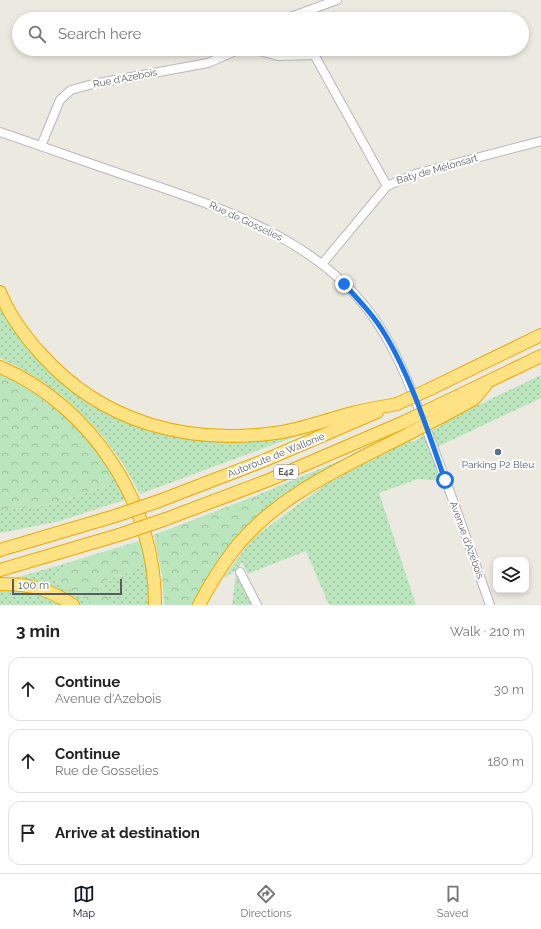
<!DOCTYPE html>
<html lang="en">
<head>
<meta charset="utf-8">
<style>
  :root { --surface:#fff; --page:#f6f6f6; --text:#222; --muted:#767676; --line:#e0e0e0; --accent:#111827 }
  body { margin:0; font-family:Raleway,sans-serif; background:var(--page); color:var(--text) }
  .controls { position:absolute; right:12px; bottom:12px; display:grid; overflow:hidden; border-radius:8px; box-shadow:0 2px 6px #0003 }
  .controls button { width:36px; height:36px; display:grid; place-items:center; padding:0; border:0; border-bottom:1px solid var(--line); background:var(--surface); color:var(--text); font:20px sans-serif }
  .scale { position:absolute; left:12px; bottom:10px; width:110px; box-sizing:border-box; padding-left:4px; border:2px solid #595d62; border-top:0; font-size:11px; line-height:14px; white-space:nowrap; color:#595d62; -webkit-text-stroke:3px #fff; paint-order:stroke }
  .stop { position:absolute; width:12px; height:12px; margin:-9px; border:3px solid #1a73e8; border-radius:50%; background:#fff }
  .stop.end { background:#1a73e8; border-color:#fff; box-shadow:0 1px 4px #0008 }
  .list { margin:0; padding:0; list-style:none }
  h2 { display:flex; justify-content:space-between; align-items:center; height:52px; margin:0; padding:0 16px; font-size:17px }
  h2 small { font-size:13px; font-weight:400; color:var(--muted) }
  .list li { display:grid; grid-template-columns:26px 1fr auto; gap:12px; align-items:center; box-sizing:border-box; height:64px; margin:0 8px 8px; padding:0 8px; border:1px solid var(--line); border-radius:12px }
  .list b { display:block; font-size:15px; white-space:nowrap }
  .list p { margin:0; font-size:13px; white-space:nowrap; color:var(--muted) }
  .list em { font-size:13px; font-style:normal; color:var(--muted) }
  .icon { flex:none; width:22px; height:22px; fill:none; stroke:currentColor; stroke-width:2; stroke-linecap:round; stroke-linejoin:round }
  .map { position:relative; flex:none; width:541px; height:605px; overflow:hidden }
  .search { position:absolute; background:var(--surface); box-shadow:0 2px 6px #0003; left:12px; right:12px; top:12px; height:44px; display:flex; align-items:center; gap:10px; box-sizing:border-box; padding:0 14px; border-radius:22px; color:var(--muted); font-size:15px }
  .sheet { height:268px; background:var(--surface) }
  nav { display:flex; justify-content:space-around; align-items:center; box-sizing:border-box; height:56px; border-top:1px solid var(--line); background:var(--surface); font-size:11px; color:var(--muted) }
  nav a { display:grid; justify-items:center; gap:2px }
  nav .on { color:var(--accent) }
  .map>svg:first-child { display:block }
  .grass { fill:url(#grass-dots) }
  .forest { fill:url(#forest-crowns) }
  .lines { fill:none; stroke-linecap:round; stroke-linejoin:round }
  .minor-casing { stroke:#b6b8bd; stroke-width:10 }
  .highway-casing { stroke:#eca800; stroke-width:14 }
  .minor { stroke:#fff; stroke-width:8 }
  .highway { stroke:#ffe284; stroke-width:12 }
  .highway-bridge-casing { stroke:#eca800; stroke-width:14; stroke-linecap:butt }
  .highway-bridge { stroke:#ffe284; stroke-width:12 }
  .route { stroke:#1a73e8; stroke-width:5 }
  .service-dot { fill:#5c6f8a; stroke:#fff; stroke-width:1.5 }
  .labels { text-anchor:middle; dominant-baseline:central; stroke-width:4; stroke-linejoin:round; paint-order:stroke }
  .shield { fill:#fff; stroke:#8b8e91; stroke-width:1 }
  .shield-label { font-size:9px; font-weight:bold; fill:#595d62 }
  .street-label { font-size:10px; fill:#595d62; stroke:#fff }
  .service-label { font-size:10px; fill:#4e5e75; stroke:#fff }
</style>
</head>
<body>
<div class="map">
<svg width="541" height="605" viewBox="0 0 541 605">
  <defs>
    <pattern id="grass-dots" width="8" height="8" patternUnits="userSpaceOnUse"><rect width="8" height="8" fill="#bbe5bc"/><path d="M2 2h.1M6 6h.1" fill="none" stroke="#9bbd9c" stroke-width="1.8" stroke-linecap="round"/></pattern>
    <pattern id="forest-crowns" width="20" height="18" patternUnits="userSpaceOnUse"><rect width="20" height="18" fill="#bbe5bc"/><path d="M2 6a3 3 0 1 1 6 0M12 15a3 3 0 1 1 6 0" fill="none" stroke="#9bbd9c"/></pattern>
  </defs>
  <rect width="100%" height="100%" fill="#eceae0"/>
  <g class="grass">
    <path d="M0,300L68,386L177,436L315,429L140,494C109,433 62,386 0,358Z"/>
    <polygon points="541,375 541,398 435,448 431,431 444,424 445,421"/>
    <polygon points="425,434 443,481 418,479 379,493 416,605 329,605 306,551 248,574 242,562 236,570 223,579 252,539 342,472 397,443 415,441"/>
    <polygon points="363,451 263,514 255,496"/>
    <polygon points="118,482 127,499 60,521 0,533 0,511 54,504"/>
    <polygon points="145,557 150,605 114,605 98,583 135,570"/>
    <polygon points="67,563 53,579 95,605 78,605 7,580"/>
    <polygon points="236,573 252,605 232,605"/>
    <path d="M6,590C28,591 41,594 60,605H0V591Z"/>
  </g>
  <g class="forest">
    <path d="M0,372C55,403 84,428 118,482L54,504L0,511Z"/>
    <polygon points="255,496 263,514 193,605 164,605 162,576 154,535"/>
    <polygon points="142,540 145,557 135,570 98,583 114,605 95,605 53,579 67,563"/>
  </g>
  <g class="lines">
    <g class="minor-casing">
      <g id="minor">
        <polyline points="285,19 337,0"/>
        <polyline points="253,49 278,56 314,55"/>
        <polyline points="311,49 387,186"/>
        <path d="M0,132C44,147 88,163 133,178C228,210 333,243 386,337C403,366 414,397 426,428C449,487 469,546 490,605"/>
        <polyline points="41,146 60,100 71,90 93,84 208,63 240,49"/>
        <polyline points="322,264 387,186 415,174 541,141"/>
        <polyline points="240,572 257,605"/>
      </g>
    </g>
    <g class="highway-casing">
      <g id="highway">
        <path d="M0,292C9,315 24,335 40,353C103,424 190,446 282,432C306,428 329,419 352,413C367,409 382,407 397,404"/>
        <path d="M0,367C92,406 156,505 155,605"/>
        <polyline points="430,389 541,335"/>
        <polyline points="437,406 541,356"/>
        <polyline points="441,417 474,399 485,386"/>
        <polyline points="159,501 263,461 377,412"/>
        <polyline points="166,519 269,480 404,422"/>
        <polyline points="0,550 115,516"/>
        <polyline points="0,570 122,534"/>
        <path d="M0,584C30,584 47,588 73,605"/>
        <path d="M199,605C209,586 220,568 233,551C277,494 348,465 410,433"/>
      </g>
    </g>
    <use href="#minor" class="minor"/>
    <use href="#highway" class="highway"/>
    <g class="highway-bridge-casing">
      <g id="highway-bridge">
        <polyline points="397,404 430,389"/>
        <polyline points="404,422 437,406"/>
        <polyline points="410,433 441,417"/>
        <polyline points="115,516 159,501"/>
        <polyline points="122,534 166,519"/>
      </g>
    </g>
    <use href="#highway-bridge" class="highway-bridge"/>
  </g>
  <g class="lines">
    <path class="route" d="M344,284C359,300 375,317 386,336C412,380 428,432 445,480"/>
  </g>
  <circle class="service-dot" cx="498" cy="452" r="4"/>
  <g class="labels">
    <rect class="shield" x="274" y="465" width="24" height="14" rx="3"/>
    <g class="shield-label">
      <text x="286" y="472">E42</text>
    </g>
    <g class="street-label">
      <text transform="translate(125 78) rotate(-11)">Rue d'Azebois</text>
      <text transform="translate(437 169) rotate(-16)">Baty de Mélonsart</text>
      <text transform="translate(246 221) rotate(25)">Rue de Gosselies</text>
      <text transform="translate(276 455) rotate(-22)">Autoroute de Wallonie</text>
      <text transform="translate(467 540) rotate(70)">Avenue d'Azebois</text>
    </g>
    <g class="service-label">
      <text x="498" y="464">Parking P2 Bleu</text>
    </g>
  </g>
</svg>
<div class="controls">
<button><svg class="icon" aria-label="layers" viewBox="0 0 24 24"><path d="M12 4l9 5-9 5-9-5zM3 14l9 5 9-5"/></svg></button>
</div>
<div class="scale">100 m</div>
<div class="stop" style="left:445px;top:480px"></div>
<div class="stop end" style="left:344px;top:284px"></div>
<div class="search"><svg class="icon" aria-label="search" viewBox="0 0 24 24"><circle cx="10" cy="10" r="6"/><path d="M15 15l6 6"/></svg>Search here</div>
</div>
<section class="sheet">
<h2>3 min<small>Walk · 210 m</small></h2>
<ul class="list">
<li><svg class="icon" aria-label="ahead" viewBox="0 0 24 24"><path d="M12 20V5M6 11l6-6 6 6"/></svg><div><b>Continue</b><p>Avenue d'Azebois</p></div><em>30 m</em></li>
<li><svg class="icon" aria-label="ahead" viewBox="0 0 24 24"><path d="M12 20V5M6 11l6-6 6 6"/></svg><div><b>Continue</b><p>Rue de Gosselies</p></div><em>180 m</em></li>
<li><svg class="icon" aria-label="arrive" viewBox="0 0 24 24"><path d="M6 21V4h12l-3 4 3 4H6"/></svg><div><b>Arrive at destination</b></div></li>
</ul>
</section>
<nav>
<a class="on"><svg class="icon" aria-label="map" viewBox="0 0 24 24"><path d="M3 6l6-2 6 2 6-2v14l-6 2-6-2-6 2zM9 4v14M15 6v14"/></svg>Map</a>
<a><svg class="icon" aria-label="directions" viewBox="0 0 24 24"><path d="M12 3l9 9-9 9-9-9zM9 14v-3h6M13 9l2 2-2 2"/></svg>Directions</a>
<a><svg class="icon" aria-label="saved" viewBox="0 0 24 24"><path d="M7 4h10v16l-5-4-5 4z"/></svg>Saved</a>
</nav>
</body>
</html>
